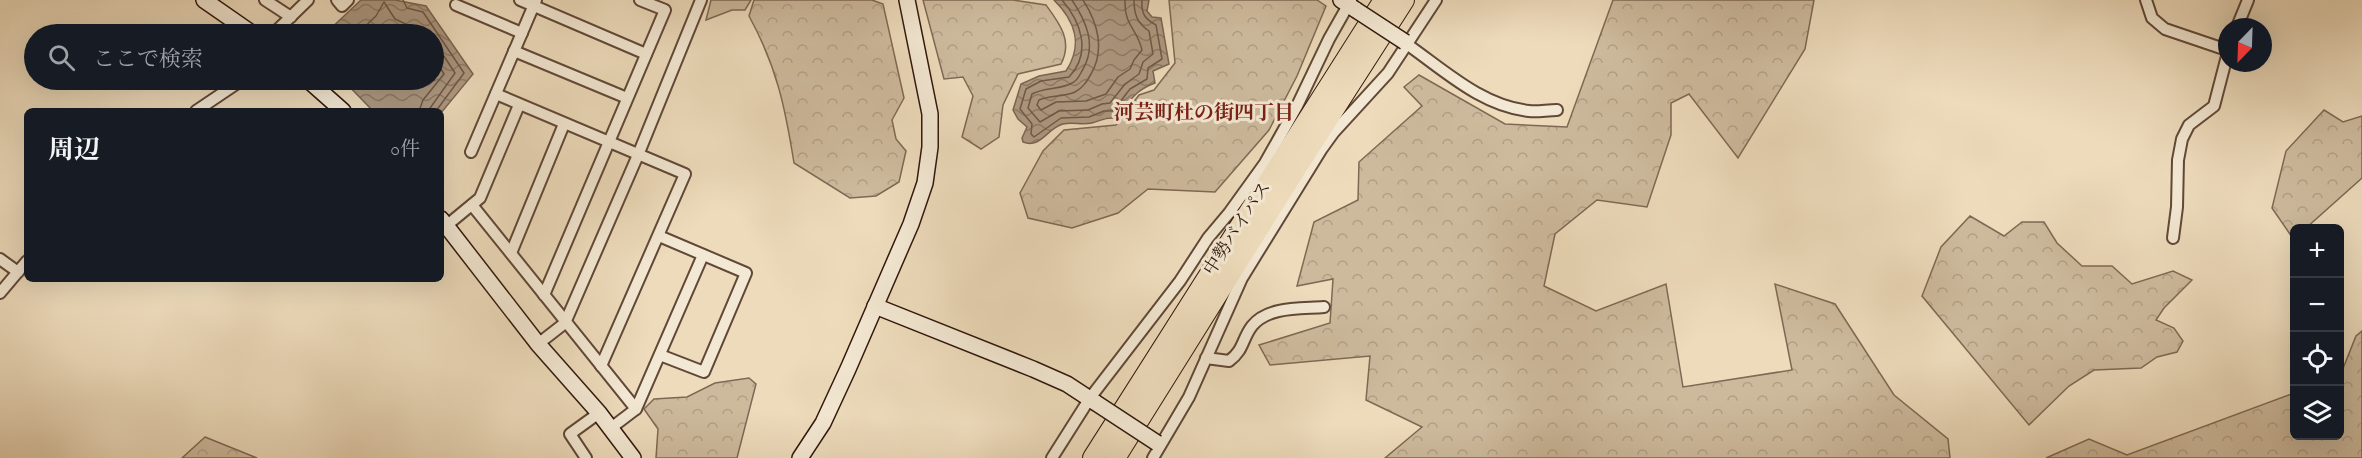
<!DOCTYPE html>
<html lang="ja">
<head>
<meta charset="utf-8">
<style>
  :root { --surface:#171b24; --page:#242831; --text:#f1f3f6; --muted:#9ea1a6; --line:#363941 }
  body { margin:0; font-family:"IM FELL English","Noto Serif JP",serif; background:var(--page); color:var(--text) }
  .controls { position:absolute; right:18px; bottom:18px; display:grid; overflow:hidden; border-radius:9px; box-shadow:0 6px 24px #0002 }
  .controls button { width:54px; height:54px; display:grid; place-items:center; padding:0; border:0; border-bottom:2px solid var(--line); background:var(--surface); color:var(--text); font:30px sans-serif }
  .compass { position:absolute; left:2218px; top:18px; width:54px; height:54px; border-radius:50%; background:var(--surface); box-shadow:0 6px 24px #0002; rotate:203deg }
  .list { margin:0; padding:0; list-style:none }
  h2 { display:flex; justify-content:space-between; align-items:center; height:78px; margin:0; padding:0 24px; font-size:26px }
  h2 small { font-size:20px; font-weight:400; color:var(--muted) }
  .icon { flex:none; width:33px; height:33px; fill:none; stroke:currentColor; stroke-width:2; stroke-linecap:round; stroke-linejoin:round }
  .map { position:relative; flex:none; width:2362px; height:458px; overflow:hidden }
  .search { position:absolute; background:var(--surface); box-shadow:0 6px 24px #0002; left:24px; top:24px; width:420px; height:66px; display:flex; align-items:center; gap:15px; box-sizing:border-box; padding:0 21px; border-radius:33px; color:var(--muted); font-size:22px }
  .panel { position:absolute; background:var(--surface); box-shadow:0 6px 24px #0002; left:24px; top:108px; width:420px; height:174px; border-radius:9px }
  .map>svg:first-child { display:block }
  .green { fill:#cdba9d; stroke:#7f6854; stroke-width:1.5 }
  .forest { fill:url(#forest-crowns); stroke:#7f6854; stroke-width:1.5 }
  .water { fill:url(#water-waves); stroke:#7b6452; stroke-width:1.5 }
  .lines { fill:none; stroke-linecap:round; stroke-linejoin:round }
  .shore { stroke:#6f5846; stroke-width:1.5 }
  .street-casing { stroke:#604838; stroke-width:14 }
  .secondary-casing { stroke:#31170c; stroke-width:18 }
  .highway-casing { stroke:#31170c; stroke-width:22 }
  .street { stroke:#f3e8d3; stroke-width:10 }
  .secondary { stroke:#f3e8d3; stroke-width:15 }
  .highway { stroke:#eddbbb; stroke-width:20 }
  .secondary-bridge-casing { stroke:#31170c; stroke-width:18; stroke-linecap:butt }
  .secondary-bridge { stroke:#f3e8d3; stroke-width:15 }
  .labels { text-anchor:middle; dominant-baseline:central; stroke-width:6; stroke-linejoin:round; paint-order:stroke }
  .street-label { font-size:18px; fill:#31170c; stroke:#f3e8d3 }
  .neighbourhood-label { font-size:20px; font-weight:bold; fill:#7a1f14; stroke:#f3e8d3 }
</style>
</head>
<body>
<div class="map">
<svg width="2362" height="458" viewBox="0 0 2362 458">
  <defs>
    <pattern id="forest-crowns" width="20" height="18" patternUnits="userSpaceOnUse" patternTransform="scale(1.5)"><rect width="20" height="18" fill="#cdba9d"/><path d="M2 6a3 3 0 1 1 6 0M12 15a3 3 0 1 1 6 0" fill="none" stroke="#b09f86"/></pattern>
    <pattern id="water-waves" width="16" height="10" patternUnits="userSpaceOnUse" patternTransform="scale(1.5)"><rect width="16" height="10" fill="#ad9880"/><path d="M0 5q4-4 8 0t8 0" fill="none" stroke="#8d7b67"/></pattern>
  </defs>
  <rect width="100%" height="100%" fill="#eddbbb"/>
  <filter id="stains"><feTurbulence type="fractalNoise" baseFrequency=".00333" numOctaves="4"/><feColorMatrix values="0 0 0 0 .2 0 0 0 0 .09 0 0 0 0 .02 0 0 0 .5 -.17"/></filter>
  <radialGradient id="worn" r=".72"><stop offset=".6" stop-color="#630" stop-opacity="0"/><stop offset="1" stop-color="#630" stop-opacity=".3"/></radialGradient>
  <polygon class="green" points="711,0 751,0 745,10 732,10 706,20"/>
  <g class="forest">
    <path d="M754,0H872L883,4L904,98L892,120L896,139L906,151L899,182L876,196L850,198L794,163C785,107 777,67 749,16Z"/>
    <path d="M923,0H1013L1046,5C1060,24 1073,41 1061,64L1018,74L1003,105L999,137L981,149L962,137L973,96L963,77L944,79Z"/>
    <polygon points="1169,0 1317,0 1326,6 1297,76 1269,130 1215,192 1148,189 1118,213 1072,228 1028,218 1020,193 1043,151 1064,130 1116,125 1139,95 1154,90 1175,63"/>
    <polygon points="1613,0 1814,0 1805,49 1738,158 1689,94 1671,103 1671,135 1647,207 1597,200 1555,234 1544,286 1596,311 1666,284 1683,387 1792,370 1775,284 1835,304 1894,395 1948,439 1950,458 1385,458 1422,427 1366,400 1370,356 1270,365 1259,345 1330,323 1333,279 1297,286 1314,222 1358,200 1359,162 1422,106 1404,87 1419,75 1505,124 1567,127"/>
    <polygon points="2324,110 2343,122 2362,116 2362,178 2306,228 2294,228 2294,240 2272,208 2286,151"/>
    <polygon points="1970,216 2004,236 2022,222 2044,222 2057,243 2082,266 2112,266 2132,284 2173,271 2192,280 2164,308 2156,320 2174,328 2183,341 2177,352 2157,357 2141,368 2094,370 2069,386 2029,425 1922,296 1941,247"/>
    <polygon points="2362,331 2362,458 2046,458 2089,439 2127,455 2294,393 2294,436 2340,436 2340,376 2356,336"/>
    <polygon points="749,378 756,384 737,458 656,458 658,429 644,409 654,399 687,397 715,383"/>
    <polygon points="205,437 257,458 182,458"/>
  </g>
  <g class="water">
    <polygon points="361,0 395,0 426,6 473,74 441,113 441,111 373,111 343,80 434,80 434,34 325,34"/>
    <path d="M1054,0H1149L1147,11L1152,17L1161,18L1169,64L1153,71L1155,83C1131,92 1131,103 1114,118C1104,117 1101,121 1092,123C1083,125 1072,122 1063,124C1047,128 1041,149 1023,142L1022,138L1027,127L1018,119L1013,110L1021,84L1039,76L1066,71C1083,45 1076,22 1054,0Z"/>
  </g>
  <g class="lines">
    <g class="shore">
      <polyline points="403,0 407,8 423,12 464,73 436,111"/>
      <path d="M1062,0C1081,22 1092,53 1069,77L1041,81L1026,89L1020,109L1032,124L1031,134L1034,137L1061,118L1089,117L1104,111H1113L1130,89L1147,79L1148,68L1162,59L1156,25C1145,19 1141,14 1142,0"/>
      <path d="M1072,0C1086,21 1097,45 1083,69C1080,74 1078,81 1072,83C1060,90 1045,87 1032,94L1028,108L1040,122L1059,111L1088,110L1102,104L1110,103L1125,84L1139,74L1143,62L1153,54L1149,31C1137,23 1134,14 1134,0"/>
      <path d="M1083,0C1098,23 1105,50 1091,74C1087,81 1083,88 1075,92C1064,97 1051,95 1039,100L1037,105L1041,110L1056,102L1086,101L1106,94L1118,77L1130,69L1134,60L1142,50C1137,28 1124,26 1125,0"/>
      <polyline points="357,34 376,16 384,2 395,19 412,27 418,34"/>
      <polyline points="419,111 423,100 444,74 434,57"/>
      <polyline points="428,111 455,73 434,41"/>
    </g>
    <g class="street-casing">
      <g id="street">
        <polyline points="265,0 291,17"/>
        <polyline points="337,0 342,6 348,0"/>
        <polyline points="520,0 646,54"/>
        <polyline points="2146,0 2152,18 2165,29 2227,50"/>
        <polyline points="456,5 522,33"/>
        <polyline points="2237,27 2248,0"/>
        <polyline points="273,34 308,0"/>
        <path d="M1408,45C1445,71 1482,106 1529,111C1538,112 1547,110 1557,110"/>
        <polyline points="514,51 627,98"/>
        <polyline points="496,94 685,174 601,366"/>
        <polyline points="196,111 242,80"/>
        <polyline points="471,152 536,0"/>
        <polyline points="472,205 636,409"/>
        <polyline points="446,226 480,198 519,105"/>
        <polyline points="659,236 746,273 704,372 660,355"/>
        <polyline points="2173,238 2177,207 2178,160 2182,139 2189,125 2214,106 2227,56"/>
        <polyline points="511,253 564,124"/>
        <polyline points="0,259 18,272"/>
        <polyline points="0,293 27,261"/>
        <polyline points="544,295 665,10 640,0"/>
        <polyline points="538,344 565,323 638,155 701,0"/>
        <path d="M1206,358L1229,361C1244,350 1242,339 1252,326C1268,306 1301,309 1324,307"/>
        <polyline points="611,428 636,409 703,255"/>
        <polyline points="586,458 570,434 599,413"/>
        <polyline points="1052,458 1090,398 1180,281 1208,238 1229,213 1265,163 1297,106 1329,39 1351,0"/>
        <polyline points="1153,458 1189,397 1242,278 1292,197 1321,150 1334,132 1388,73 1436,0"/>
      </g>
    </g>
    <g class="secondary-casing">
      <g id="secondary">
        <polyline points="204,0 253,34"/>
        <polyline points="1341,0 1356,10"/>
        <polyline points="308,80 343,111"/>
        <polyline points="441,219 538,344 599,413 633,458"/>
        <polyline points="875,306 1033,369 1067,384 1096,403"/>
        <polyline points="800,458 823,423 848,369 911,224 925,183 930,147 930,114 907,0"/>
      </g>
    </g>
    <g class="highway-casing">
      <g id="highway">
        <polyline points="1093,458 1384,0"/>
        <polyline points="1115,458 1295,170 1404,0"/>
      </g>
    </g>
    <use href="#street" class="street"/>
    <use href="#secondary" class="secondary"/>
    <use href="#highway" class="highway"/>
    <g class="secondary-bridge-casing">
      <g id="secondary-bridge">
        <polyline points="1356,10 1405,42"/>
        <polyline points="1096,403 1157,443"/>
      </g>
    </g>
    <use href="#secondary-bridge" class="secondary-bridge"/>
  </g>
  <g class="labels">
    <g class="street-label">
      <text transform="translate(1238 229) rotate(-57)">中勢バイパス</text>
    </g>
    <g class="neighbourhood-label">
      <text x="1204" y="113">河芸町杜の街四丁目</text>
    </g>
  </g>
  <rect width="100%" height="100%" filter="url(#stains)"/>
  <rect width="100%" height="100%" fill="url(#worn)"/>
</svg>
<div class="controls">
<button>+</button>
<button>−</button>
<button><svg class="icon" aria-label="locate" viewBox="0 0 24 24"><circle cx="12" cy="12" r="6"/><path d="M12 2v4M12 18v4M2 12h4M18 12h4"/></svg></button>
<button><svg class="icon" aria-label="layers" viewBox="0 0 24 24"><path d="M12 4l9 5-9 5-9-5zM3 14l9 5 9-5"/></svg></button>
</div>
<svg class="compass" viewBox="-18 -18 36 36"><path d="M0-13l5 13h-10z" fill="#e53935"/><path d="M0 13l5-13h-10z" fill="#9ea1a6"/></svg>
<div class="search"><svg class="icon" aria-label="search" viewBox="0 0 24 24"><circle cx="10" cy="10" r="6"/><path d="M15 15l6 6"/></svg>ここで検索</div>
<section class="panel">
<h2>周辺<small>0件</small></h2>
<ul class="list">
</ul>
</section>
</div>
</body>
</html>
